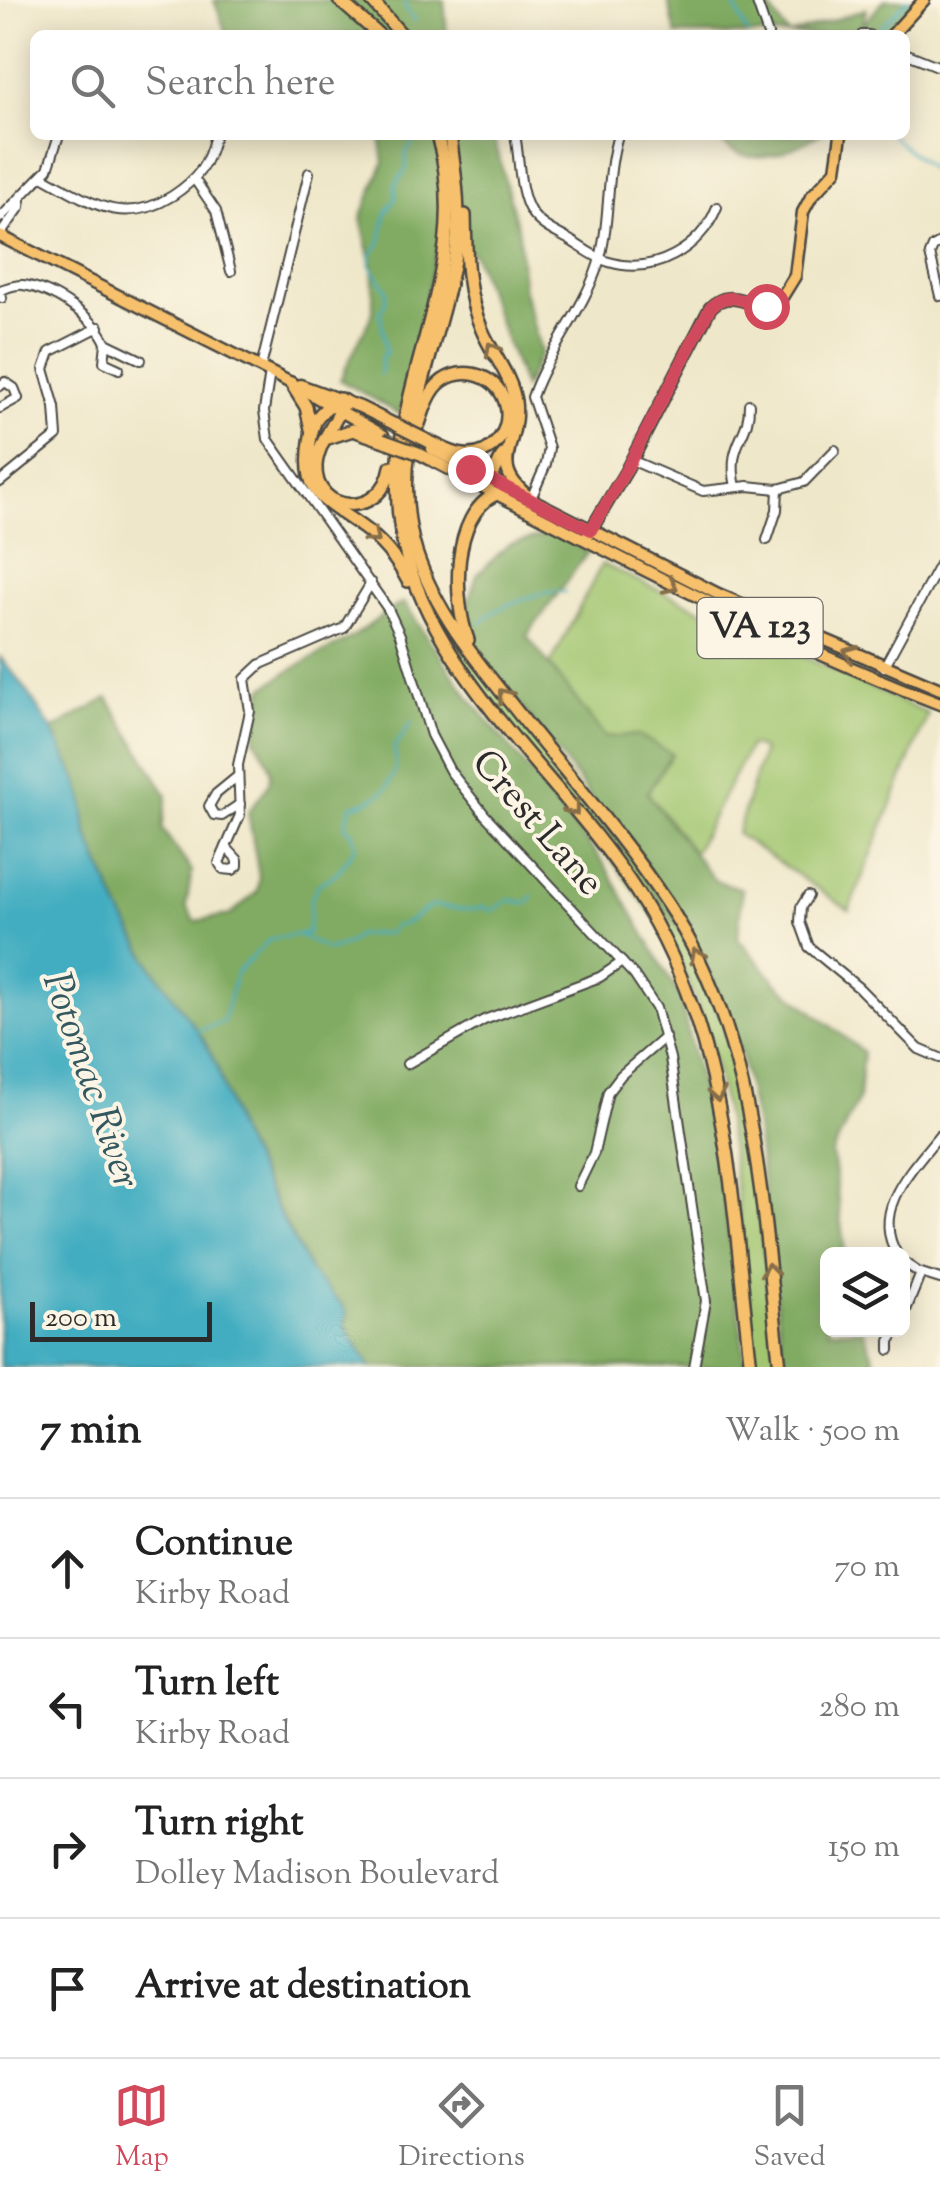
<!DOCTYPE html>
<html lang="en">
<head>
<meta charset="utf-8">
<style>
  :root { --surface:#fff; --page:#f2f2f2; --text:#222; --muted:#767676; --line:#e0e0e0; --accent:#d1495b }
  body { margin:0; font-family:"Sorts Mill Goudy",serif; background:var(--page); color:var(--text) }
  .controls { position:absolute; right:30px; bottom:30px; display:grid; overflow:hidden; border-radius:15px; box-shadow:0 5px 25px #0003 }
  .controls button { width:90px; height:90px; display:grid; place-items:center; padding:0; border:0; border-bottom:2px solid var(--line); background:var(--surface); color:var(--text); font:50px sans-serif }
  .scale { position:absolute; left:30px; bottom:25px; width:182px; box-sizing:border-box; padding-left:10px; border:5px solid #2b2b2b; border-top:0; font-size:28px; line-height:35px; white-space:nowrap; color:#2b2b2b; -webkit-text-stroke:8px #fcf5e5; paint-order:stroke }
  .stop { position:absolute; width:30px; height:30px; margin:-22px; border:8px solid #d1495b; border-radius:50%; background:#fff }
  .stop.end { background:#d1495b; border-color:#fff; box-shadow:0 2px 10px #0008 }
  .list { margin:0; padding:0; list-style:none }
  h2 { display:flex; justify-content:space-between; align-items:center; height:130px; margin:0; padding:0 40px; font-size:42px }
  h2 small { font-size:32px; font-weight:400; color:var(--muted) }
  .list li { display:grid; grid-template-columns:65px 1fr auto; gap:30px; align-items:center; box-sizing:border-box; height:140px; padding:0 40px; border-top:2px solid var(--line) }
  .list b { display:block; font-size:38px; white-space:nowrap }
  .list p { margin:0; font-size:32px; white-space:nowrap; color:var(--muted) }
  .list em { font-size:32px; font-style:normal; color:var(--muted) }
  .icon { flex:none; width:55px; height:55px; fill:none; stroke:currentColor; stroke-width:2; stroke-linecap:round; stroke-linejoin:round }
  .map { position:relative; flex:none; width:940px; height:1367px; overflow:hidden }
  .search { position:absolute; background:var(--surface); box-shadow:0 5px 25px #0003; left:30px; right:30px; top:30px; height:110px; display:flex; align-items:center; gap:25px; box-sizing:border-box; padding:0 35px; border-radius:15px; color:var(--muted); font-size:38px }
  .sheet { height:690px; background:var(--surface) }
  nav { display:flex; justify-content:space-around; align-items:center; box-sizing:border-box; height:140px; border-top:2px solid var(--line); background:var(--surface); font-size:28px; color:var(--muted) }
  nav a { display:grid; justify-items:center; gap:5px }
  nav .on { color:var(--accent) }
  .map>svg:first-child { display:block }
  .green { fill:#a2c670; stroke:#66784e; stroke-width:2.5 }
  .forest { fill:#81ab62; stroke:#566b46; stroke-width:2.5 }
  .water { fill:#42adc1; stroke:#366c76; stroke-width:2.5 }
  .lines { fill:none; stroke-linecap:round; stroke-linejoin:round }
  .stream { stroke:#42adc1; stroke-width:2.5 }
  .minor-casing { stroke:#484743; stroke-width:12 }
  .major-casing { stroke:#484743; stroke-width:15 }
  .highway-casing { stroke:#484743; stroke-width:16 }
  .minor { stroke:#fff; stroke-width:8 }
  .major { stroke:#f7c06c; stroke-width:10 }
  .highway { stroke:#f7c06c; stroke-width:11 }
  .highway-bridge-casing { stroke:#484743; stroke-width:16; stroke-linecap:butt }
  .highway-bridge { stroke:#f7c06c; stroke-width:11 }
  .oneway { stroke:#876e48 }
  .route { stroke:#d1495b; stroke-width:12 }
  .labels { text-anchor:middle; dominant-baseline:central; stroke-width:8; stroke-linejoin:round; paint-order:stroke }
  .shield { fill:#fcf5e5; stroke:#6a6863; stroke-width:2.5 }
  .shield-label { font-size:35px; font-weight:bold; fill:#2b2b2b }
  .street-label { font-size:38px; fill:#2b2b2b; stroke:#fcf5e5 }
  .water-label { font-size:40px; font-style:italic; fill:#335860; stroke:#fcf5e5 }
</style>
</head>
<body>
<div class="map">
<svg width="940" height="1367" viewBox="0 0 940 1367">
  <rect width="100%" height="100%" fill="#fcf5e5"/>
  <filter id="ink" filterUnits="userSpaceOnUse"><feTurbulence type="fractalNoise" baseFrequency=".01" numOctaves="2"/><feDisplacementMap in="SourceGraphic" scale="20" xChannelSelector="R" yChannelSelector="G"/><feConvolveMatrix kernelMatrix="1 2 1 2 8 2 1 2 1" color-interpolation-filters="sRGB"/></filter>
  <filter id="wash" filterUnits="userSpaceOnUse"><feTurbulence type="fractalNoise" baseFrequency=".0048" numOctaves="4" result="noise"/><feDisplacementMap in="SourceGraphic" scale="40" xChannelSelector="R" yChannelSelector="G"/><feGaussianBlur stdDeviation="2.25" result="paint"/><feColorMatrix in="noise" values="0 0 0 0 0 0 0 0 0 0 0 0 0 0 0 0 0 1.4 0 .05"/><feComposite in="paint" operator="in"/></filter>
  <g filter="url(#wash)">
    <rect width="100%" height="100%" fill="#efe7c9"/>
    <g class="green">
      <polygon points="602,564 928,714 849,910 737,834 763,750 750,745 694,853 647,792 671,755 638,735 605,738 550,665"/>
      <path d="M415,575L661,899L691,948L724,1026L750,1142L777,1367H755C742,1257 736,1129 704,1024C694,992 679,961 665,931L467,669L437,621Z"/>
      <polygon points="740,608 873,665 875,671 871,673 739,611"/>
    </g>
    <g class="forest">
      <polygon points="214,0 444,0 447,35 227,35"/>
      <polygon points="668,0 764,0 789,35 676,35"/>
      <polygon points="884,0 919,0 888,35 790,35 866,9 863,25"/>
      <polygon points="380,135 493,135 519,233 523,287 541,353 524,388 473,253 438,244 400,414 340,380 373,312 373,269 361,218 384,162"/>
      <path d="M715,135H819C785,154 743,172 715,135Z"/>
      <polygon points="554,533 588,552 527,636 605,737 638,735 672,754 647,793 714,880 742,889 738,938 778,984 863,1052 859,1098 832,1153 845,1254 828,1254 828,1330 863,1330 877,1367 784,1367 756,1128 741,1054 714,982 580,782 475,647 468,602 477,575 508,545"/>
      <path d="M404,603L468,696L603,862L680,997L720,1170L746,1367H371L345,1326L347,1314L343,1306L311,1273L236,1128L217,1066L153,968L119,909L87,833L77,779L52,730L108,698L167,795L162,829L192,871L186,906L195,921L230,915L257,892L259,876L248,812C275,777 279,777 255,739L263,689C291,667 321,655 352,637C370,627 384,611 404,603Z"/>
    </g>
    <polygon class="water" points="0,657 23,685 52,730 77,779 83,796 87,833 119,909 153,968 203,1039 217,1066 236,1128 282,1219 311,1273 343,1306 347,1314 345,1326 371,1367 0,1367"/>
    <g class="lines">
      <g class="stream">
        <polyline points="404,0 406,9 415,21"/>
        <polyline points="732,0 748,35"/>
        <polyline points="873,35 908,0"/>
        <polyline points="890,135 940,177"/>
        <polyline points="380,374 382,355 386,354 380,310 385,304 387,291 370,265 371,254 380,243 386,213 396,198 395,185 407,168 406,153 419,135"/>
        <path d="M480,623C496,606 540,590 565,592"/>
        <path d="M301,936L328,950L349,943L357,935L389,933L394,926C412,925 415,914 429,907C437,903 466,914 484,907L492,911L509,900L527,903L533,896"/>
        <path d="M197,1031L223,1022L236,973L270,939L308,933L311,899L318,885L338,872L356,846L352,832L345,826L351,806C383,800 401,780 394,747L412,722"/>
      </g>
    </g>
  </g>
  <g filter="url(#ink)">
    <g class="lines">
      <g class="minor-casing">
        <g id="minor">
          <polyline points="756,0 768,35"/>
          <polyline points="862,35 869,35"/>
          <polyline points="905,53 940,67"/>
          <path d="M515,135C520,158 518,191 531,212C539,225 555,232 568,239C580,246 595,258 609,262C654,276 701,248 717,207"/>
          <path d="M42,176C89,201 121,228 172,196C198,179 208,165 215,135"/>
          <polyline points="195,180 216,211 231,271"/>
          <polyline points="0,218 48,169 59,135"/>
          <polyline points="0,235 20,207 21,200"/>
          <polyline points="940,243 933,247 930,254 940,296"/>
          <path d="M0,290C7,288 16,284 23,285C52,289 95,317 106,343L141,360"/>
          <polyline points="0,296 2,298"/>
          <polyline points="106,343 104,362 119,369"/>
          <polyline points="261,367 309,173"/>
          <polyline points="270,372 264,411 268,439 388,609 400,635 431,735 450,771 485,815 634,975 656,1008 670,1058 706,1301 694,1367"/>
          <polyline points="0,386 5,382 14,388 18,398 0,408"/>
          <polyline points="631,460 703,491 748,486 778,489 804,482 835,450"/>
          <polyline points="0,482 57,436 55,407 44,369 50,352 99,327"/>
          <path d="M736,487C726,442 750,439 749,404"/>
          <path d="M530,501L546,464L549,448L532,397C548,351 583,311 598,265C611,223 605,178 618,135"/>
          <polyline points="767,540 777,510 778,489"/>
          <polyline points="884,667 940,564"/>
          <polyline points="238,776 216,794 209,806 214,815 222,816 240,804"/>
          <polyline points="226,847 240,815 238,765 250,711 245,679 261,664 344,628 371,583"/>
          <polygon points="226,847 238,860 238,866 233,870 223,869 219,863"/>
          <polyline points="808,896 801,907 800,922 809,947 859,988 919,1049 940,1058"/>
          <polyline points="407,1064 484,1020 600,977 622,962"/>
          <polyline points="578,1186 594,1153 608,1092 621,1075 665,1037"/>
          <path d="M897,1254C870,1209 913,1168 940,1134"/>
          <polyline points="902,1261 918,1272 940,1279"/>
          <polyline points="902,1320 921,1273"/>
          <polyline points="890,1350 890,1341 897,1330"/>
        </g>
      </g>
      <g class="major-casing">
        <g id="major">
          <polyline points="892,35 924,0"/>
          <polyline points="0,236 291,383 383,435"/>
          <polyline points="300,385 360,407 396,425"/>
          <polyline points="432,449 718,594 940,689"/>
          <path d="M418,453C590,542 759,634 940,704"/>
          <path d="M588,535L626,471L710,308C730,287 746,307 770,305L782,297L795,276L803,212L811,197L836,170L841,135"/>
        </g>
      </g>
      <g class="highway-casing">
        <g id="highway">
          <polyline points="339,0 379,35"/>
          <polyline points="371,0 402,35"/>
          <path d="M437,135C482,286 364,408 407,558C444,687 567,783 638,894C730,1038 731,1202 751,1367"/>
          <path d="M450,135C455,173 461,209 456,248C441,349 384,449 416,552C435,610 474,658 512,705C563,770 620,833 666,902C759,1039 761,1208 780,1367"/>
          <path d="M465,215C466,255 466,293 482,330C492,354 511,375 515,401C521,446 484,463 531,499"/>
          <polyline points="291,383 306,407 311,429"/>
          <path d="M340,399C320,410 313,419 310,442C302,496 324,499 362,527C382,541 397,560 408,581"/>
          <path d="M345,401C337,421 317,444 316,466C314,515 382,519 391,467"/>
          <path d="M419,424C423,412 427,398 435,388C455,363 496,372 505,402C514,428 493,458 464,455C451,454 439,446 428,441"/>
          <polyline points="328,438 353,430 382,440"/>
          <polyline points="486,488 503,455"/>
          <path d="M468,640C453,600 451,515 496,494"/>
        </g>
      </g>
      <use href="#minor" class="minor"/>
      <use href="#major" class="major"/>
      <use href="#highway" class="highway"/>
      <g class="highway-bridge-casing">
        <g id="highway-bridge">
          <polyline points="396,425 428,441"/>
          <polyline points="382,440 418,453"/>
        </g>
      </g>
      <use href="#highway-bridge" class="highway-bridge"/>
    </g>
    <defs><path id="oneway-chevron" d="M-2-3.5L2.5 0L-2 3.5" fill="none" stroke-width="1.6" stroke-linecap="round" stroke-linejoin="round" transform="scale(2.5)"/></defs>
    <g class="oneway">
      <use href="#oneway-chevron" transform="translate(492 349) rotate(-119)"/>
      <use href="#oneway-chevron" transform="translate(373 537) rotate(42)"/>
      <use href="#oneway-chevron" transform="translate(671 586) rotate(26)"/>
      <use href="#oneway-chevron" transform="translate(850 653) rotate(-157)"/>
      <use href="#oneway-chevron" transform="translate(504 695) rotate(-129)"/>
      <use href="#oneway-chevron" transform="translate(573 809) rotate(52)"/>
      <use href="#oneway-chevron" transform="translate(697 955) rotate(-117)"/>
      <use href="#oneway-chevron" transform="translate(717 1095) rotate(80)"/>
      <use href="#oneway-chevron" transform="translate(769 1270) rotate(-97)"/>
    </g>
  </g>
  <g class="lines" filter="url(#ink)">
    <path class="route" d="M470,469L591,530L626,470L710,308C729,288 744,304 766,306"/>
  </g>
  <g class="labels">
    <rect class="shield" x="697.5" y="598" width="125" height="60" rx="8"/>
    <g class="shield-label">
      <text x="760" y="628">VA 123</text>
    </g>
    <g class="street-label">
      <text transform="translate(536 824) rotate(49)">Crest Lane</text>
    </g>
    <g class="water-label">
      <text transform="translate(89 1081) rotate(71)">Potomac River</text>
    </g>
  </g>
</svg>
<div class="controls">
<button><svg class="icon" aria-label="layers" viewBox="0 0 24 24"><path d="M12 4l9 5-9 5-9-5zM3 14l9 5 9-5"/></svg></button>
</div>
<div class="scale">200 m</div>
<div class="stop" style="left:766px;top:306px"></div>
<div class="stop end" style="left:470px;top:469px"></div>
<div class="search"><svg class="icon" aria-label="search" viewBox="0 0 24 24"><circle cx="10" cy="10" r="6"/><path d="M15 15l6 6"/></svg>Search here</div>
</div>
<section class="sheet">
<h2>7 min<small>Walk · 500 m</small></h2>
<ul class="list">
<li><svg class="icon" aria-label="ahead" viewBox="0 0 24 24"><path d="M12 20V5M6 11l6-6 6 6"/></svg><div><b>Continue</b><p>Kirby Road</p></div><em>70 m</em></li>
<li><svg class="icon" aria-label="left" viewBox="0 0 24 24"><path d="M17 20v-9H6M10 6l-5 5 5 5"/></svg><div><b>Turn left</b><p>Kirby Road</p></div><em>280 m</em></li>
<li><svg class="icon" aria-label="right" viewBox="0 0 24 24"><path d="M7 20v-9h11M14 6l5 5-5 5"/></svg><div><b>Turn right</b><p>Dolley Madison Boulevard</p></div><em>150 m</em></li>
<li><svg class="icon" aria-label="arrive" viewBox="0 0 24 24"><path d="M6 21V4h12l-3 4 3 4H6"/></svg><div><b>Arrive at destination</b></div></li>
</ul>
</section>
<nav>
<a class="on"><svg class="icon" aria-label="map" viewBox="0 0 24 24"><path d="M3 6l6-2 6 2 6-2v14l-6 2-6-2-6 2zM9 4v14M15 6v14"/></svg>Map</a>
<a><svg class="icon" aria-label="directions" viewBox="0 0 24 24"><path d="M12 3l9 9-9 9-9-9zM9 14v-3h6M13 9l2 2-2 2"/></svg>Directions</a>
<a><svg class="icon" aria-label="saved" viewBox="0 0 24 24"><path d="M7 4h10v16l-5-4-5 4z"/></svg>Saved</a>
</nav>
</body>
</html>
